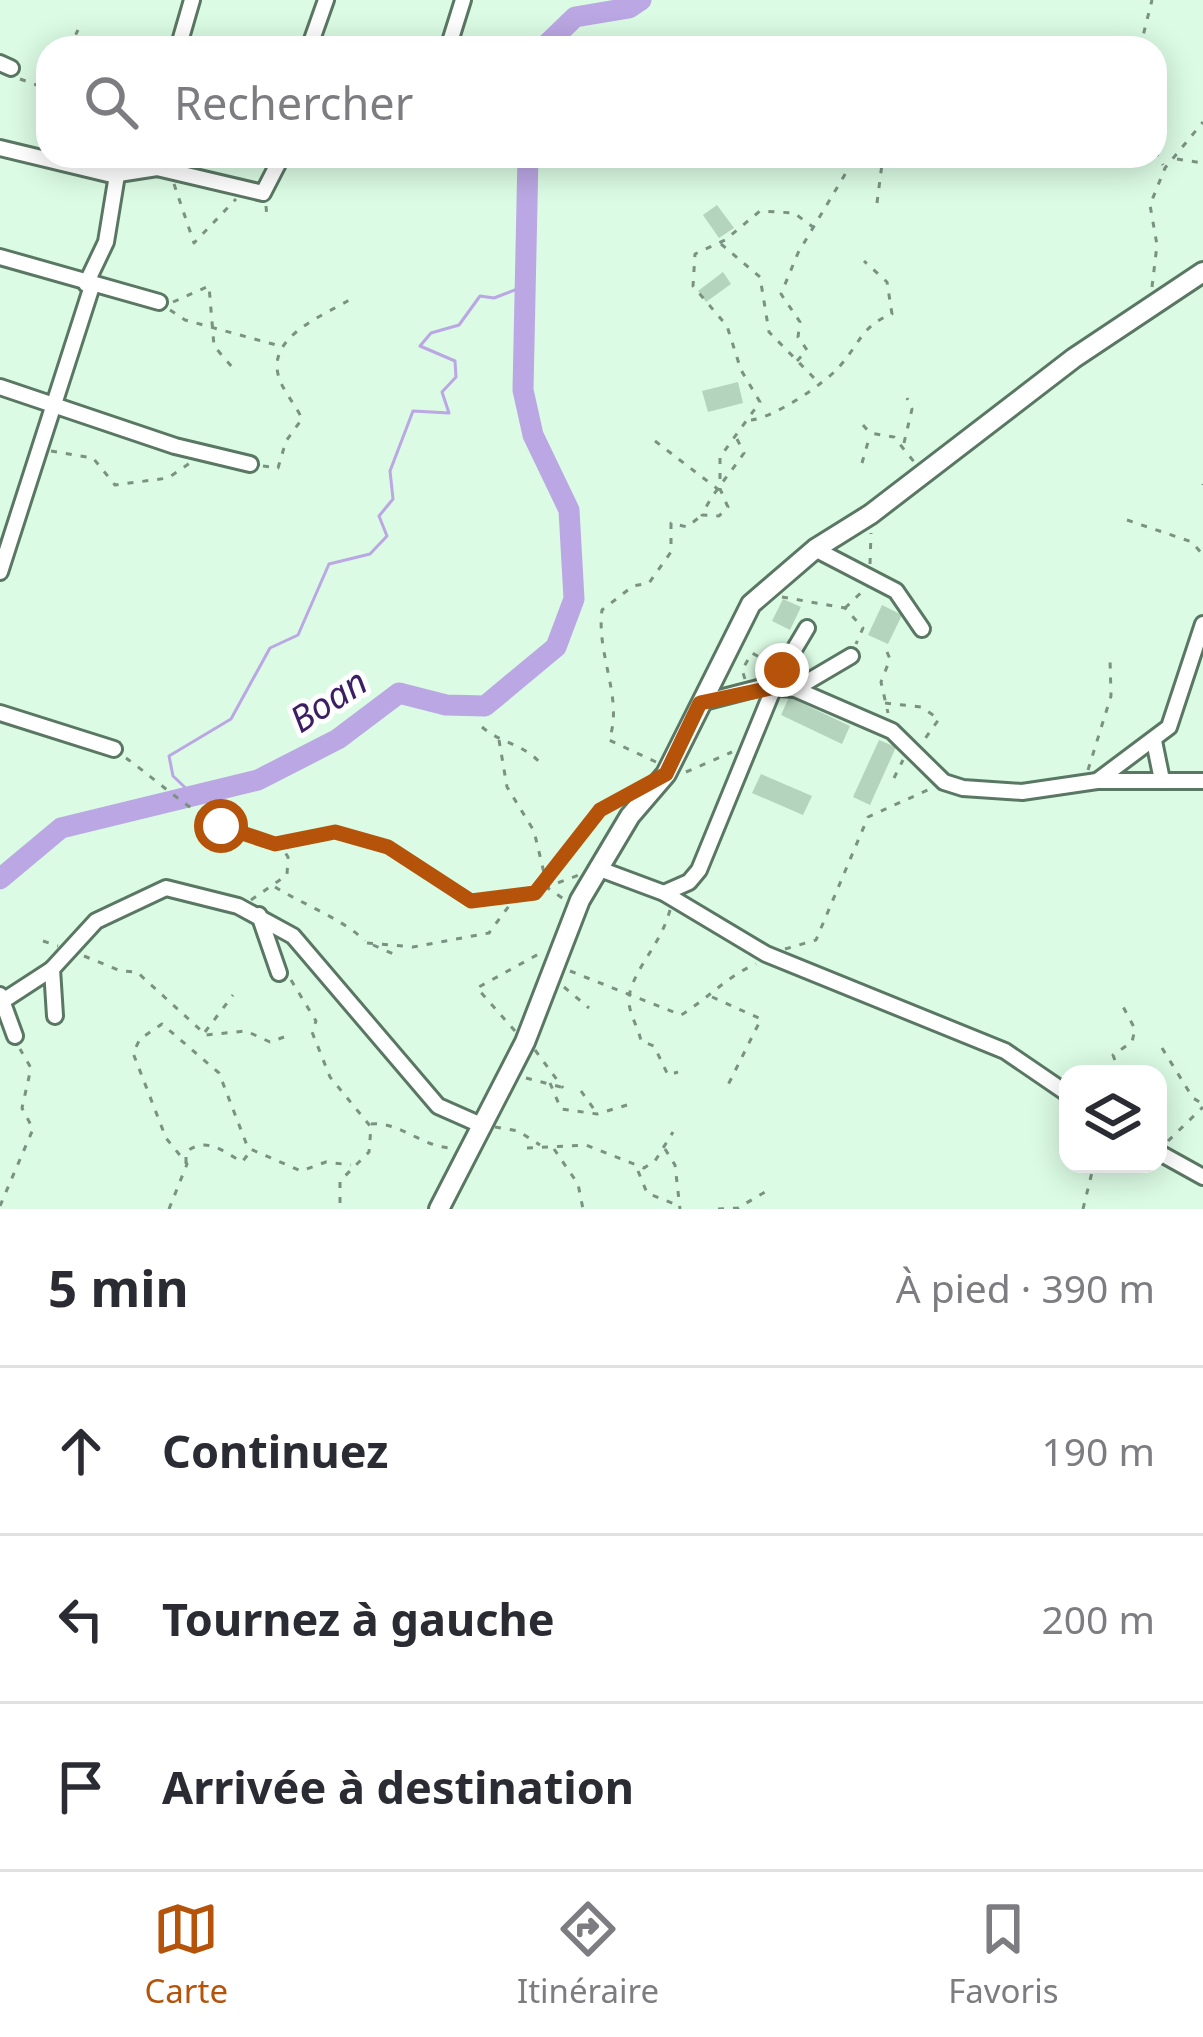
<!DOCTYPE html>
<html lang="fr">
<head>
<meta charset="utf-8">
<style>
  :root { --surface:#fff; --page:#f7f7f7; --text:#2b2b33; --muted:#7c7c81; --line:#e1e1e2; --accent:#b45309 }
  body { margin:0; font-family:"Noto Sans",sans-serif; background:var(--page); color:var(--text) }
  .controls { position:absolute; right:36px; bottom:36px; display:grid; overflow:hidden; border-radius:24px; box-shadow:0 6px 30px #0003 }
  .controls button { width:108px; height:108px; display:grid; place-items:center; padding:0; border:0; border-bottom:3px solid var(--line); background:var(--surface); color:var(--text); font:60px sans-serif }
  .stop { position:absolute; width:36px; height:36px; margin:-27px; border:9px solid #b45309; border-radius:50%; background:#fff }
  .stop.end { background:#b45309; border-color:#fff; box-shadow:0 3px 12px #0008 }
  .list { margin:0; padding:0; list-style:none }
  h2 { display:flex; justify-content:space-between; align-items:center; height:156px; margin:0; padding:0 48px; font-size:51px }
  h2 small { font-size:39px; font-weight:400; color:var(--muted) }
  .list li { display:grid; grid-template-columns:78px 1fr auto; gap:36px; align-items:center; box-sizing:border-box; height:168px; padding:0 48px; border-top:3px solid var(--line) }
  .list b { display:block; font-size:45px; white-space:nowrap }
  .list em { font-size:39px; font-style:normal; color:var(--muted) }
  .icon { flex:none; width:66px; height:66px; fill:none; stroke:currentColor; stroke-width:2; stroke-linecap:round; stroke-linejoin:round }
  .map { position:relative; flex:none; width:1203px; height:1209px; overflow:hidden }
  .search { position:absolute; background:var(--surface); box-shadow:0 6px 30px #0003; left:36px; right:36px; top:36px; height:132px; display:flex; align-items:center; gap:30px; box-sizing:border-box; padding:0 42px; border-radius:36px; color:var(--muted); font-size:45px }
  .sheet { height:660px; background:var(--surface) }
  nav { display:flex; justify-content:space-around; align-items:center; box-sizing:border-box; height:168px; border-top:3px solid var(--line); background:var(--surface); font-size:33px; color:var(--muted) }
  nav a { display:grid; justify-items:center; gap:6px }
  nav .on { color:var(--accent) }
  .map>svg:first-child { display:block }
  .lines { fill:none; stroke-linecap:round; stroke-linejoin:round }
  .stream { stroke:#bba7e3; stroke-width:3 }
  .river { stroke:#bba7e3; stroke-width:21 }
  .building { fill:#b4d4bd }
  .minor-casing { stroke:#5a7763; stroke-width:20 }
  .major-casing { stroke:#5a7763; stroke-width:24 }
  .path { stroke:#7b9181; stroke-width:3; stroke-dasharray:6 9; stroke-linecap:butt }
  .minor { stroke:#fff; stroke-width:14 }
  .major { stroke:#fff; stroke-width:18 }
  .route { stroke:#b45309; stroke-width:15 }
  .labels { text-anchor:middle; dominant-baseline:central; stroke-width:10; stroke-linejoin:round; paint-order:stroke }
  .water-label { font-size:36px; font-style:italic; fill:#3c1e63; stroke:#fefefe }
</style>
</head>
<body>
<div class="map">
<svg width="1203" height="1209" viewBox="0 0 1203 1209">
  <rect width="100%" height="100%" fill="#dbfbe4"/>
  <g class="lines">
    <polyline class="stream" points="193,795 173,776 169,756 231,719 270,648 298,635 329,564 370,554 387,536 379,516 393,499 390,471 413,411 449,413 442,392 456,377 455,361 420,346 431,333 459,325 480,296 494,298 525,286"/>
    <g class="river">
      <polyline points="543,48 575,17 629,8 641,0"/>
      <polyline points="0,879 61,828 258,780 338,739 399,693 446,705 485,706 556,647 574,599 569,510 533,435 523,390 528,156"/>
    </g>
  </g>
  <g class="building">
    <polygon points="717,205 734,228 719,238 703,215"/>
    <polygon points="723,272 731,284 706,302 698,291"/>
    <polygon points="738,382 743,403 708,412 702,391"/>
    <polygon points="783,599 801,607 790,630 772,621"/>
    <polygon points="882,605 902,615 888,644 868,635"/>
    <polygon points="789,697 850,726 842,744 781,715"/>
    <polygon points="879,740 896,747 870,805 853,797"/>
    <polygon points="761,774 812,796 803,815 752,793"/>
  </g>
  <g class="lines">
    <g class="minor-casing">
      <g id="minor">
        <polyline points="181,38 192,0"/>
        <polyline points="309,48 326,0"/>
        <polyline points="448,48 463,0"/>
        <polyline points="0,63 11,68"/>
        <polyline points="0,148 112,175 157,168 263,193 282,156"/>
        <polyline points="0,257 159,302"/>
        <polyline points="86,284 106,242 117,175"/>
        <polyline points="0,387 175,446 250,464"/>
        <polyline points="815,549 896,591 922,629"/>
        <polyline points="0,572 92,286"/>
        <polyline points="795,689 892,731 944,782 963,788 1022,792 1097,781 1203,781"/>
        <polyline points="700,703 762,687 795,689 851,656"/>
        <polyline points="0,713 114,749"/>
        <polyline points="1154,741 1162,780"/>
        <polyline points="1097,781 1169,727 1203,624"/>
        <polyline points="597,868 664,893 766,954 1005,1051 1068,1094"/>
        <polyline points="664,893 689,882 699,870 779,675 807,628"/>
        <polyline points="259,915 279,973"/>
        <polyline points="0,995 15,1036"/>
        <polyline points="3,1001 52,969"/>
        <polyline points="55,1016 52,969 96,921 166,888 238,906 293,936 438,1106 481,1125"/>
        <polyline points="1158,1152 1203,1177"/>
      </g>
    </g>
    <g class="major-casing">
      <polyline id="major" points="439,1209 525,1042 580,900 630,816 666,774 751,604 815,549 871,514 1074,358 1203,272"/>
    </g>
    <g class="path">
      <polyline points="69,48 78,30"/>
      <polyline points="1140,48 1152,0"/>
      <polyline points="20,79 48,89"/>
      <polyline points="1155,151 1163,165"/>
      <polyline points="1177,159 1203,163"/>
      <polyline points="174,184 194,243 236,199"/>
      <polyline points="877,203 883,156"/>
      <polyline points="266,206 267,218"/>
      <polyline points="721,244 760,277 769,332 817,381"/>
      <polyline points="1152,287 1157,245 1150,205 1165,168 1203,122"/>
      <polyline points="173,302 209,286 214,346 232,367"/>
      <polyline points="170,310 185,320 280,346"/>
      <polyline points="797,361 807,350 798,337 800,322 781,294 798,253 856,156"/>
      <path d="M751,420C773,418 823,385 839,367C859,345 862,325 892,314L887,282L864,261"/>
      <polyline points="863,425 870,433 894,437 915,463"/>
      <path d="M737,439L744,453C730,474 712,493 702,515L719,516L728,507C725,501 723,495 720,489V457L760,402L741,370L727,326L693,286L695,254L725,240L760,211L794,213L813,227"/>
      <polyline points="655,441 719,490"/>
      <polyline points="904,443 912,409 907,398"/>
      <polyline points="51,451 93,458 115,485 168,478 190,463"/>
      <polyline points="862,463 870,435"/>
      <path d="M263,466L278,468L286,441L302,419C296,405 281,389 278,374C269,336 323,316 349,300"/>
      <polyline points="1203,484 1203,485"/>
      <polyline points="1127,520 1192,542 1203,555"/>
      <polyline points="870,564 871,533"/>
      <polyline points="782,597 845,608 863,628 856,644"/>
      <polyline points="845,608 867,587"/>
      <polyline points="887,652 890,659 881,682 888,713"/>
      <polyline points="745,679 742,670 752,653 770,663"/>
      <polyline points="885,703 921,707 939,719 922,743"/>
      <path d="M482,727C503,745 524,743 543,766"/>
      <polyline points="499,740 507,787 534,831 545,877"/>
      <path d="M126,758C168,788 223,844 278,843C323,843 336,825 386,846C460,877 435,913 535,893L600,810L627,795"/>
      <path d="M656,762L609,740C624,699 596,655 602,610L633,586L649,583L671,552V523L687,527L702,515"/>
      <polyline points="1088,770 1111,696 1110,659"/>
      <polyline points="686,772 732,752"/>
      <polyline points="894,778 903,760"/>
      <polyline points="545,886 565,900"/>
      <path d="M275,887C302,904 343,919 365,941"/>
      <polyline points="544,888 579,875"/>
      <polyline points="251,900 287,875 288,857 279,843"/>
      <path d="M670,910C661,944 637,965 630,992C625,1009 638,1025 641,1041L654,1046L668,1075L678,1072"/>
      <polyline points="43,941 58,946"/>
      <polyline points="367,943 413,947 489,933 514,899"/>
      <polyline points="373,945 398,956"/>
      <polyline points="785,949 816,940 868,817 932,788"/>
      <polyline points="84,956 121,971 137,972 206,1035 246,1031 270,1042 284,1037"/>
      <path d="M570,971L681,1015C709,998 727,976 756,964"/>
      <polyline points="291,980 316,1021 312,1032 330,1077 371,1127 369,1152 340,1181 340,1209"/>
      <polyline points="564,987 589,1008"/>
      <polyline points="712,997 761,1019 728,1085 723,1083"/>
      <polyline points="515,1031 477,988 544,951"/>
      <polyline points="205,1032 233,995"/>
      <polyline points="1162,1048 1193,1098 1203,1104"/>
      <polyline points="535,1050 563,1088"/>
      <polyline points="1120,1074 1113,1055 1132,1042 1135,1029 1120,1001"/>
      <polyline points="526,1078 561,1087"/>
      <polyline points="550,1083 561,1109 597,1114 627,1105"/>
      <polyline points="581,1091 596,1112"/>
      <path d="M371,1124C399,1121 422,1147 451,1148"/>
      <polyline points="495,1127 518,1131 540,1145"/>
      <polyline points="1168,1141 1203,1107"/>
      <polyline points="527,1148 586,1145 644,1168 655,1161 673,1132"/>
      <polyline points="554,1149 578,1184 583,1209"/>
      <polyline points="665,1149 675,1165 680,1209"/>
      <path d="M186,1163V1152C206,1136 223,1151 242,1162L250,1152"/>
      <polyline points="638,1171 647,1193 677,1205"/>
      <polyline points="0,1206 33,1129 22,1108 31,1068 20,1049"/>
      <polyline points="169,1209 187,1164 166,1138 133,1053 140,1039 162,1024 219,1073 248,1148 301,1171 326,1162 351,1165"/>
      <polyline points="718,1209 738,1208 770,1189"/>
      <polyline points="1083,1209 1094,1164"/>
    </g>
    <use href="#minor" class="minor"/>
    <use href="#major" class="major"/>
  </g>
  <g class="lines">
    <polyline class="route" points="221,826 275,844 335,832 388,847 471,901 535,893 600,810 666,774 700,703 776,687 782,670"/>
  </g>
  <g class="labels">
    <g class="water-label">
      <text transform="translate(328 700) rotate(-33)">Boan</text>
    </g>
  </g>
</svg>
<div class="controls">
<button><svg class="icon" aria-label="layers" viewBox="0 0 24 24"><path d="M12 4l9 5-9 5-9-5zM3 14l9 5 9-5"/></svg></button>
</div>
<div class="stop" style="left:221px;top:826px"></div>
<div class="stop end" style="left:782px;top:670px"></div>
<div class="search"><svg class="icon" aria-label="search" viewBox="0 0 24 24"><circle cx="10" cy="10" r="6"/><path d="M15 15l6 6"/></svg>Rechercher</div>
</div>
<section class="sheet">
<h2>5 min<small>À pied · 390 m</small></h2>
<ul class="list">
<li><svg class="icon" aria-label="ahead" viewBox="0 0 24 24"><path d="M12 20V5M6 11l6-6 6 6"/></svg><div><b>Continuez</b></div><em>190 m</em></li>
<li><svg class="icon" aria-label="left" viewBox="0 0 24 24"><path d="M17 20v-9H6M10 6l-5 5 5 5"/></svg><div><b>Tournez à gauche</b></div><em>200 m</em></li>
<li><svg class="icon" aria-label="arrive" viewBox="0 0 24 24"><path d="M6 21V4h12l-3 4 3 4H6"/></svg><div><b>Arrivée à destination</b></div></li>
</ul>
</section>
<nav>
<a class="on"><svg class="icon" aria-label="map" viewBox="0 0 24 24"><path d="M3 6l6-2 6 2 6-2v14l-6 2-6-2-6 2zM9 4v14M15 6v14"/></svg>Carte</a>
<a><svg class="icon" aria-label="directions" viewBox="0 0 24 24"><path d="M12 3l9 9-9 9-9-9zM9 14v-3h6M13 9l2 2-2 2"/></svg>Itinéraire</a>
<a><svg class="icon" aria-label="saved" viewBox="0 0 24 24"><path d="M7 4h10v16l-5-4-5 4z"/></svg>Favoris</a>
</nav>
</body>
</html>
